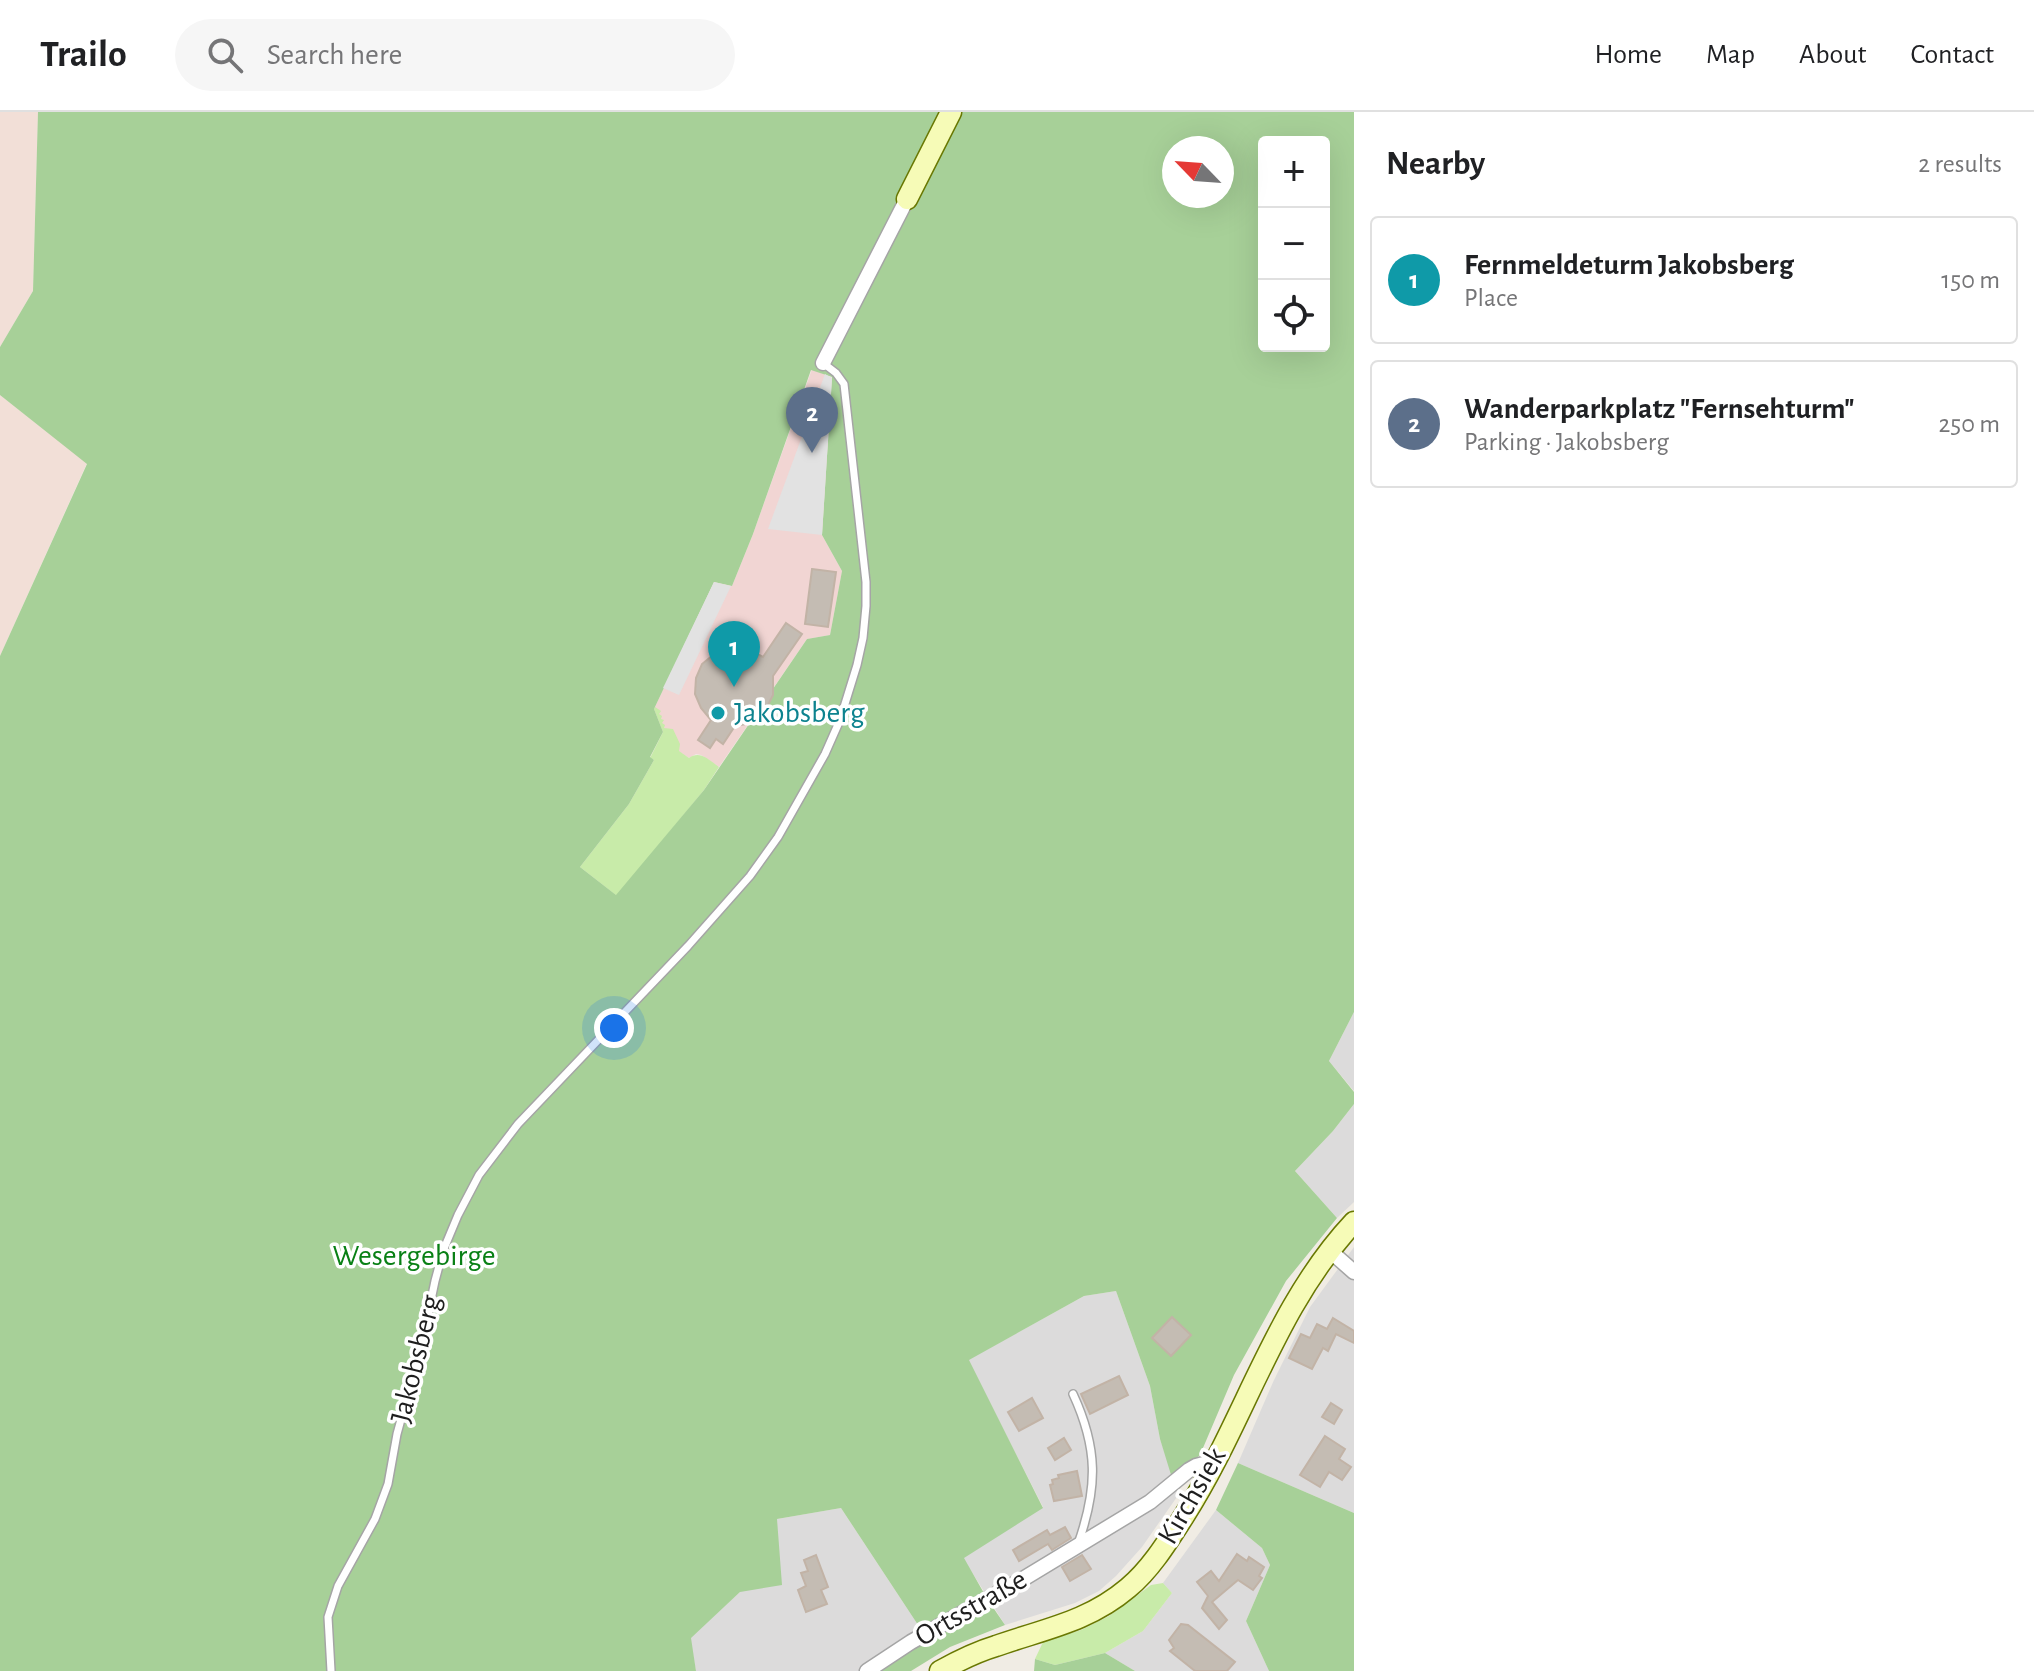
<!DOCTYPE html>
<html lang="en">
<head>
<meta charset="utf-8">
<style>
  :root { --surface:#fff; --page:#f6f6f6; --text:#202124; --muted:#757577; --line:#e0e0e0; --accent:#b45309 }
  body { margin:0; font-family:"Alegreya Sans",sans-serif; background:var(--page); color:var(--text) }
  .controls { position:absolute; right:24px; top:24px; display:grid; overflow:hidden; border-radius:8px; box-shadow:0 8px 32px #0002 }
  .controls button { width:72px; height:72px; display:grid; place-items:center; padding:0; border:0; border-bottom:2px solid var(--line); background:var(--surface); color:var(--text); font:40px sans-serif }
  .compass { position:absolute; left:1162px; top:24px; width:72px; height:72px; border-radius:50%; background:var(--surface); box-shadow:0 8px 32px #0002; rotate:295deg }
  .you { position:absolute; left:614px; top:916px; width:28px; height:28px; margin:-20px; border:6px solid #fff; border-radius:50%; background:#1a73e8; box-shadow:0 0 0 12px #1a73e833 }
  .badge { display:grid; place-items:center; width:52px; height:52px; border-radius:50%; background:var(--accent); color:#fff; font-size:26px; font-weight:700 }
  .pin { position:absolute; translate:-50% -66px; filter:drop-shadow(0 2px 4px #0008) }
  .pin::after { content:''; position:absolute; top:42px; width:28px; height:24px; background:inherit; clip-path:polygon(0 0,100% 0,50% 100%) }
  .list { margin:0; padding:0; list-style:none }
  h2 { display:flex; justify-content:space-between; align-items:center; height:104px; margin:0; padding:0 32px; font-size:34px }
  h2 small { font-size:26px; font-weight:400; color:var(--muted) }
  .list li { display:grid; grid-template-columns:52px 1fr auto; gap:24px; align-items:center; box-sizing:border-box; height:128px; margin:0 16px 16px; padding:0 16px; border:2px solid var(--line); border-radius:8px }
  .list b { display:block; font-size:30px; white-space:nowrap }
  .list p { margin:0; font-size:26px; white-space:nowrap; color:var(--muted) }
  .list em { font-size:26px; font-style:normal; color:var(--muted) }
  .icon { flex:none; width:44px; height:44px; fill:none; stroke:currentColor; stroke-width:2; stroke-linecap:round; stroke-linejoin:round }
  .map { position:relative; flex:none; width:1354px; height:1559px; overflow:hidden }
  header { display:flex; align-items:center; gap:48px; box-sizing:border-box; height:112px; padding:0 40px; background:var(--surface); border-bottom:2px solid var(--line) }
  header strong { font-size:38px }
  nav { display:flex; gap:44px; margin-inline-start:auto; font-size:28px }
  .search { width:560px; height:72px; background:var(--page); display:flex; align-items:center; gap:20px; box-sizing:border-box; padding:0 28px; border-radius:44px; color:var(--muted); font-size:30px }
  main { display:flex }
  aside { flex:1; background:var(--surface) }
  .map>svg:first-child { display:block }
  .residential { fill:#dcdbdb }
  .commercial { fill:#f1d5d3 }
  .military { fill:#f2dfd7 }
  .grass { fill:#c8eba9 }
  .forest { fill:#a7d098; fill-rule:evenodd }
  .parking { fill:#e2e2e2 }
  .building { fill:#c4bcb3; stroke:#c2b3a6; stroke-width:2 }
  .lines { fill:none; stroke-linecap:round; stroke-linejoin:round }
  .lane-casing { stroke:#a5a5a5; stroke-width:10 }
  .street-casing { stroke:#a5a5a5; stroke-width:17 }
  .secondary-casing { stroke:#697802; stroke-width:23 }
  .lane { stroke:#fff; stroke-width:7 }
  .street { stroke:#fff; stroke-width:14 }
  .secondary { stroke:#f6fbb7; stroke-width:20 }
  .culture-dot { fill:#0f9aa8; stroke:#fff; stroke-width:3 }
  .labels { text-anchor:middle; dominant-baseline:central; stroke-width:7; stroke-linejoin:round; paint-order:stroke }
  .culture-label { font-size:30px; fill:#0d838f; stroke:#fff; text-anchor:start }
  .park-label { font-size:30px; fill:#098015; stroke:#fff }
  .street-label { font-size:30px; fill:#1e1e1e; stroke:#fff }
</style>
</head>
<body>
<header>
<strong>Trailo</strong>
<div class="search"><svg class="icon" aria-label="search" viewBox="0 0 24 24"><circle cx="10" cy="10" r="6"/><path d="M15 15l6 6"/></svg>Search here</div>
<nav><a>Home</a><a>Map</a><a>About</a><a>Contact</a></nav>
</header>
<main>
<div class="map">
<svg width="1354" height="1559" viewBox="0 0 1354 1559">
  <rect width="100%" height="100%" fill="#f0ece4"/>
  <g class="residential">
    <polygon points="1354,900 1354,979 1329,949"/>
    <polygon points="1354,992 1354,1090 1337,1106 1295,1059 1333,1019"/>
    <polygon points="1354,1135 1354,1401 1238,1351 1274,1268 1310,1195"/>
    <polygon points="1116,1179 1150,1274 1160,1327 1179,1382 1142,1435 1116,1464 1099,1479 1075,1491 1005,1513 963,1446 1043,1395 968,1248 1084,1184"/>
    <polygon points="841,1396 922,1519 873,1559 696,1559 690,1526 740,1480 777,1407"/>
    <polygon points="1216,1398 1262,1436 1270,1453 1246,1509 1269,1559 1135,1559 1105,1541 1143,1519 1172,1481 1163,1471"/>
  </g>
  <polygon class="commercial" points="812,257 832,266 822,423 842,459 830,523 807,527 719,655 701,643 696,642 689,646 678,639 663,620 654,597 714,470 732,474 753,422"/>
  <g class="military">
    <polygon points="0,0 38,0 33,179 0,235"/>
    <polygon points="0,283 87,351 0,544"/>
  </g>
  <g class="grass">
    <path d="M655,595L661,599L659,602L662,604L661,607L664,608L662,611L665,613L664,616L673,617L680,632L679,639L689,646C700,638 709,648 719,655L704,678L617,784L580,755L629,692L654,648L650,646L663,620L654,597Z"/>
    <polygon points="1163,1471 1172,1481 1143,1519 1105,1541 1055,1553 1035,1547 1043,1530 1081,1518 1109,1504 1151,1473"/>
  </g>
  <g class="forest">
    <path d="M38,0H1354V900L1329,949L1354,980V992L1333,1019L1295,1059L1337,1106L1286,1169L1234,1263L1200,1343L1172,1366L1160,1327L1150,1274L1116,1179L1084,1184L969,1248L1043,1396L964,1446L985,1483L922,1519L841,1396L777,1407L782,1473L740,1480L691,1526L696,1559H0V544L87,352L0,283V235L33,179ZM1264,30H1324V234H1264ZM1174,36H1222V84H1174ZM811,258L832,265L822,423L842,459L830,523L807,527L704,678L616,783L580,755L629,692L654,648L650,645L663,620L654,597L714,470L732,474L753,422Z"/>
    <polygon points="1238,1351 1354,1401 1354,1559 1269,1559 1246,1509 1270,1453 1262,1436 1216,1398"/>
    <polygon points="990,1491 1005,1513 950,1535 911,1559 873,1559"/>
    <polygon points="1105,1541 1135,1559 1034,1559 1035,1547 1055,1553"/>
  </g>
  <g class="parking">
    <polygon points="825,262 832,266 822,423 768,417"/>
    <polygon points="714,470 731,474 679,583 663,576"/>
  </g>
  <g class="building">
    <polygon points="812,457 836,460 828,515 805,512"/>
    <polygon points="786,511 802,522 773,564 773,583 764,601 751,611 735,614 723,632 716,627 710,636 698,628 711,608 701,596 695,582 696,566 702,552 718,539 733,535 748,537 763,545"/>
    <polygon points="1172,1205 1191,1223 1171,1244 1152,1226"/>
    <polygon points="1333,1206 1354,1219 1354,1231 1336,1222 1328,1239 1323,1236 1312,1257 1289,1246 1301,1222 1310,1226 1317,1212 1327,1217"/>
    <polygon points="1119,1264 1128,1283 1090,1302 1081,1282"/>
    <polygon points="1032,1286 1043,1306 1019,1319 1008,1300"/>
    <polygon points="1331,1291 1342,1298 1334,1312 1322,1305"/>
    <polygon points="1325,1324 1345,1337 1339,1347 1351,1355 1342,1368 1329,1360 1320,1375 1300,1363"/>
    <polygon points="1064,1326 1071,1338 1055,1348 1048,1336"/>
    <polygon points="1077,1359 1082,1384 1054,1389 1050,1373 1053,1372 1052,1368 1059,1366 1058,1363"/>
    <polygon points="1065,1415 1071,1426 1052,1438 1048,1432 1019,1449 1013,1438 1047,1418 1050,1423"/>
    <polygon points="1237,1442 1247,1449 1249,1445 1264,1455 1259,1464 1262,1466 1253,1478 1238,1468 1212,1490 1227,1508 1219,1517 1202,1496 1208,1484 1197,1470 1211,1459 1219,1469"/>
    <polygon points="816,1443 828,1475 821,1478 827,1492 806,1500 798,1478 806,1474 801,1461 808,1459 804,1448"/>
    <polygon points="1082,1443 1091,1457 1070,1469 1062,1455"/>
    <polygon points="1181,1512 1188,1513 1235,1550 1227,1559 1195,1559 1170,1539 1174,1536 1169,1528"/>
  </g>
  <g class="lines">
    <g class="lane-casing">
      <g id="lane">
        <path d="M1073,1282C1098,1336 1098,1375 1078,1432"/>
        <polyline points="331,1559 328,1505 338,1474 375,1407 388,1372 397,1322 422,1231 435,1169 443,1139 458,1103 479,1063 518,1012 688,834 750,764 778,725 825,642 840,608 857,553 863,526 866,494 866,470 844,272 836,261 823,251"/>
      </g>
    </g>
    <g class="street-casing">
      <g id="street">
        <polyline points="823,251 907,87"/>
        <polyline points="1329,1138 1354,1160"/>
        <polyline points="867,1559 911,1530 1018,1470 1150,1390 1189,1358 1196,1354 1215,1349"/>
      </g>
    </g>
    <g class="secondary-casing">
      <g id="secondary">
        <polyline points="907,87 951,0"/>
        <path d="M940,1559C958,1549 976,1540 996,1534C1044,1517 1088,1510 1128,1476C1151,1457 1168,1429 1184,1404C1245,1309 1275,1194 1354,1110"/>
      </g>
    </g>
    <use href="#lane" class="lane"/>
    <use href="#street" class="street"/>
    <use href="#secondary" class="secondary"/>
  </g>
  <circle class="culture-dot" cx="718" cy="601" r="8"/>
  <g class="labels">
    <g class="culture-label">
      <text x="734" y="601">Jakobsberg</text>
    </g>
    <g class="park-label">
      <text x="414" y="1144">Wesergebirge</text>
    </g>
    <g class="street-label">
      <text transform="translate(416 1247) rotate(-76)">Jakobsberg</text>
      <text transform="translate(1192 1384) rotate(-60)">Kirchsiek</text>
      <text transform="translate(971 1496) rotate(-30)">Ortsstraße</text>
    </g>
  </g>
</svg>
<div class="controls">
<button>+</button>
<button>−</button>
<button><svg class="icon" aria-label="locate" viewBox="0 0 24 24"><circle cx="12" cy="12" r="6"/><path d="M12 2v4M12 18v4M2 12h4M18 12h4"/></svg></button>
</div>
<svg class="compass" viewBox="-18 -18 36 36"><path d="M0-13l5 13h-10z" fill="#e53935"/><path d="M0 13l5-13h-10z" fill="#757577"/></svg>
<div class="you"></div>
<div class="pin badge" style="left:734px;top:575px;background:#0f9aa8">1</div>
<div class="pin badge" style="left:812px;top:341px;background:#5c6f8a">2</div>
</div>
<aside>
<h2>Nearby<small>2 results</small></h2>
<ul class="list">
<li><span class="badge" style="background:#0f9aa8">1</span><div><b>Fernmeldeturm Jakobsberg</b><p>Place</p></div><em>150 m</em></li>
<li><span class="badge" style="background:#5c6f8a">2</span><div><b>Wanderparkplatz &quot;Fernsehturm&quot;</b><p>Parking · Jakobsberg</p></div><em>250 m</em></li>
</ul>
</aside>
</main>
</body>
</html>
